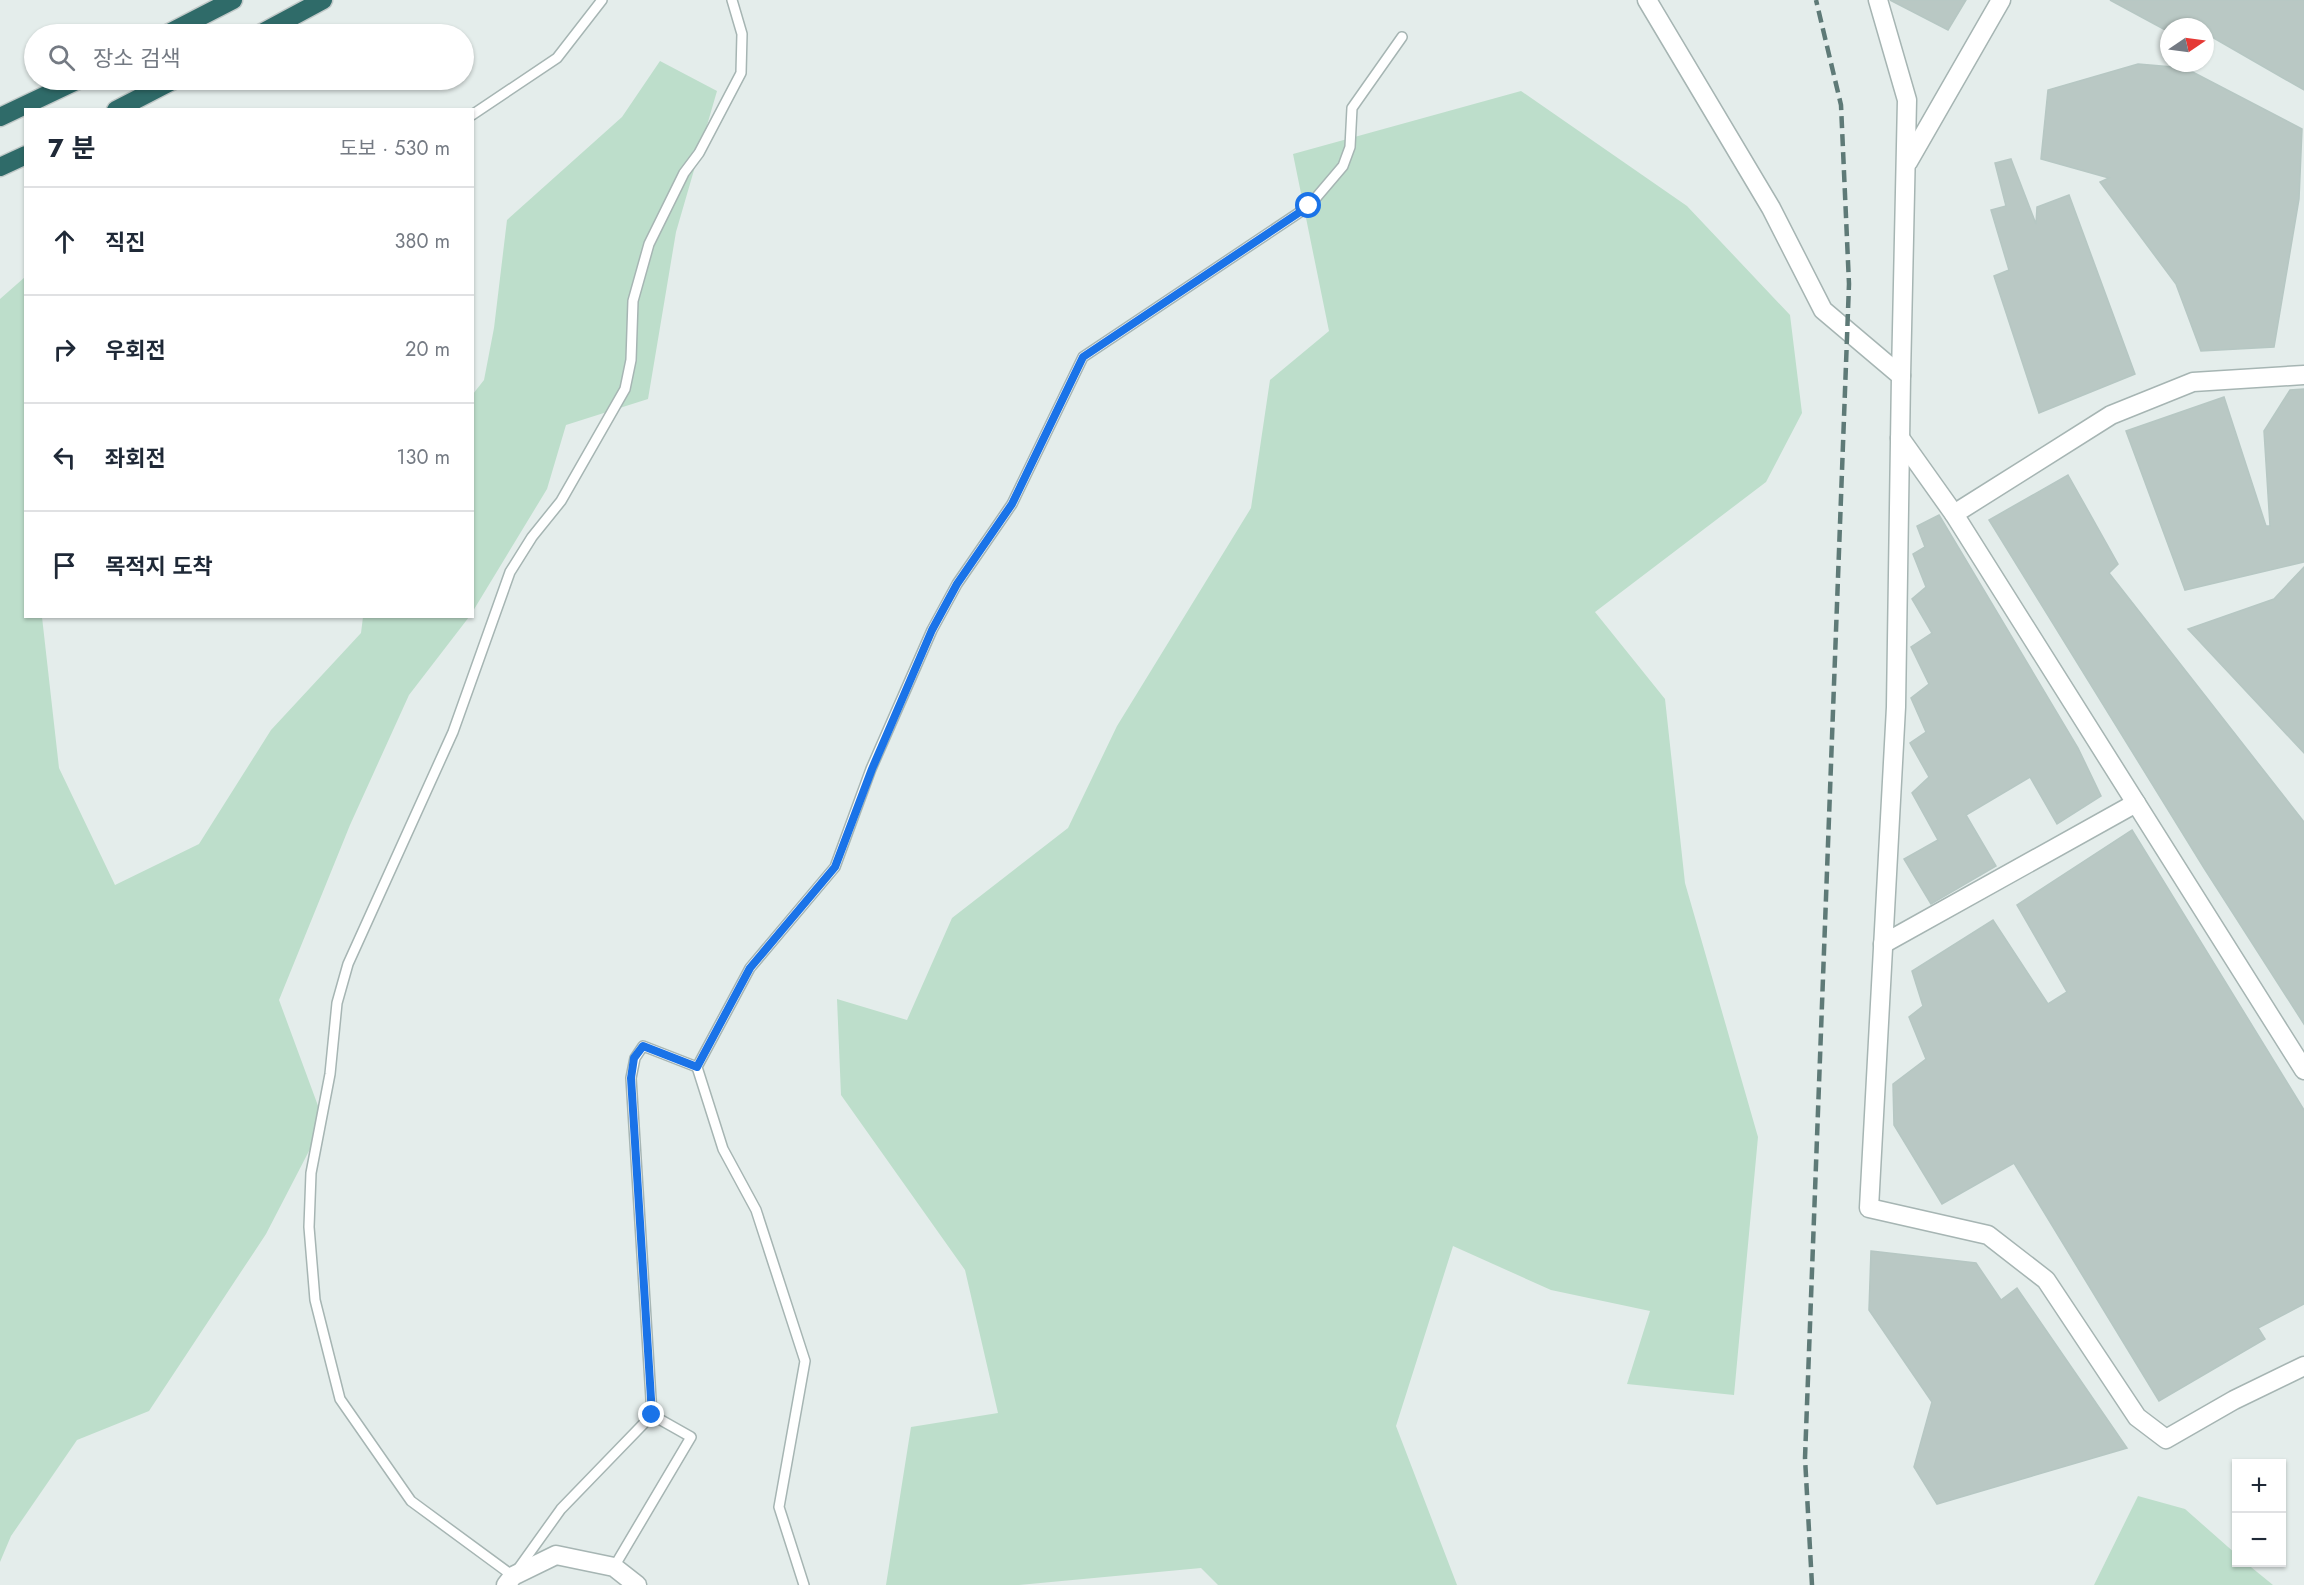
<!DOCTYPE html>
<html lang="ko">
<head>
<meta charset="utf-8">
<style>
  :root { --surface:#fff; --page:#f6f6f7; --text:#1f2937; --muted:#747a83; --line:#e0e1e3 }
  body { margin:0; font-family:Jost,"Noto Sans KR",sans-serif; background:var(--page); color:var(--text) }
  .controls { position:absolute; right:18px; bottom:18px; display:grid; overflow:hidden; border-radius:0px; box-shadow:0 2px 4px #0004 }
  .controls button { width:54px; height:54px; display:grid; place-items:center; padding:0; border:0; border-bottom:2px solid var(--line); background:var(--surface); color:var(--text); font:30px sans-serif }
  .compass { position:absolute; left:2160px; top:18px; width:54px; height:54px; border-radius:50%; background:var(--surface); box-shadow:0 2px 4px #0004; rotate:77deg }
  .stop { position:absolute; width:18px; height:18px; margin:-14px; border:4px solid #1a73e8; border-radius:50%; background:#fff }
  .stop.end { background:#1a73e8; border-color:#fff; box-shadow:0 2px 6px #0008 }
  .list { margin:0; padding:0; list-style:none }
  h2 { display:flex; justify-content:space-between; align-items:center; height:78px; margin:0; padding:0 24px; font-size:26px }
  h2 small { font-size:20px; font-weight:400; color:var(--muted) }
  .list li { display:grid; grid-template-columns:39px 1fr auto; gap:18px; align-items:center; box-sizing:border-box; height:108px; padding:0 24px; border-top:2px solid var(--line) }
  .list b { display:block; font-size:22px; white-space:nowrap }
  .list em { font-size:20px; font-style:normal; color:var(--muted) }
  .icon { flex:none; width:33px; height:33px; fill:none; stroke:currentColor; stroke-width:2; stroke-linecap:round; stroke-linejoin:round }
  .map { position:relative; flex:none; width:2304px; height:1585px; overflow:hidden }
  .search { position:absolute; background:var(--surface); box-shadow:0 2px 4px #0004; left:24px; top:24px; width:450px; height:66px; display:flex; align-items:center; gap:15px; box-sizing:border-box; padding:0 21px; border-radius:33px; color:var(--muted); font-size:22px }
  .panel { position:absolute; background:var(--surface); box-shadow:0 2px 4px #0004; left:24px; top:108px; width:450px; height:510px; border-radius:0px }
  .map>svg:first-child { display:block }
  .green { fill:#bddecb }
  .building { fill:#b9c8c4; stroke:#b6c7c3; stroke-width:1.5 }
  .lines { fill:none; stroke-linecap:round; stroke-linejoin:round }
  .service-casing { stroke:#a6b5b3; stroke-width:12 }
  .minor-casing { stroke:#a6b5b3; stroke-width:21 }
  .motorway-casing { stroke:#c1c9c8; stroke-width:21 }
  .service { stroke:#fff; stroke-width:9 }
  .minor { stroke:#fff; stroke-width:18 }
  .motorway { stroke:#2f6b69; stroke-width:18 }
  .rail { stroke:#5e7a77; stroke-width:4.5; stroke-dasharray:12 6; stroke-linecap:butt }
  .route { stroke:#1a73e8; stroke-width:8 }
</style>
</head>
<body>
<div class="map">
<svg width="2304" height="1585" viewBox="0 0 2304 1585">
  <rect width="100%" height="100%" fill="#e4edeb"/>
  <g class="green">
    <polygon points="660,61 717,91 676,232 648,399 566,425 547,489 473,611 473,394 484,380 494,328 507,220 622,117"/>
    <polygon points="1521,91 1687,206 1790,315 1802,413 1766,482 1595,612 1665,699 1685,883 1758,1137 1734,1395 1627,1384 1650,1311 1551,1290 1453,1246 1396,1426 1457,1585 1218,1585 1201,1568 1019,1585 886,1585 911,1427 998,1413 965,1270 841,1095 837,999 907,1020 952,918 1068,828 1117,726 1251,508 1270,380 1329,331 1293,154"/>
    <polygon points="25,277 26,616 42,617 59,768 115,885 199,844 271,730 361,633 363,617 469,617 409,695 350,825 279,1000 324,1122 266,1234 149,1411 77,1440 11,1536 0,1562 0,299"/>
    <polygon points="2138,1496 2185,1509 2236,1554 2236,1562 2246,1563 2273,1585 2094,1585"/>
  </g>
  <g class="building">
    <polygon points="1890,0 1966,0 1948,30"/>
    <polygon points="2110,0 2304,0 2304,90 2205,33 2205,27 2169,27 2169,32"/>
    <polygon points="2138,64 2185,68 2302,129 2299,199 2274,347 2201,351 2176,284 2100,182 2109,178 2041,159 2048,90"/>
    <polygon points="2011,159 2036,224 2037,207 2069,195 2135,374 2039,413 1994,276 2009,270 1991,210 2006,206 1995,163"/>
    <polygon points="2304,389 2304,562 2185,590 2126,431 2224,397 2266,526 2270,526 2264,431 2290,390"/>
    <polygon points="2068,475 2118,564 2109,573 2304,822 2304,1024 2204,868 1989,520"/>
    <polygon points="1939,515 2078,748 2101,796 2057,824 2030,777 1966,815 1996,866 1931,904 1904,859 1938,840 1912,793 1929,777 1910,743 1926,732 1911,698 1929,684 1911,647 1932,633 1912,599 1926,587 1913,554 1925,547 1917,526"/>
    <polygon points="2304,567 2304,753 2188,629 2274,599"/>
    <polygon points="2132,830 2304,1110 2304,1304 2258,1328 2265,1339 2159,1401 2014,1163 1942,1204 1894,1125 1893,1084 1926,1059 1909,1017 1923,1006 1912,971 1993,920 2048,1004 2067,992 2017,905"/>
    <polygon points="1871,1251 1976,1263 2001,1300 2017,1288 2127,1448 1937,1504 1914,1467 1932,1402 1869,1310"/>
  </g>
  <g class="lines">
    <g class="service-casing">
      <g id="service">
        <polyline points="472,115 557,58 602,0"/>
        <polyline points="697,1067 643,1046 635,1058 631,1078 652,1415 561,1509 513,1576 411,1501 340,1399 315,1300 309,1227 311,1173 330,1074 337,1003 348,964 453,732 510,572 532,537 561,501 625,389 631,360 633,301 649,244 684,173 699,153 741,73 742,34 732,0"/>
        <polyline points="614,1567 691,1437 652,1415"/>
        <polyline points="804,1585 779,1507 805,1361 756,1210 723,1149 697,1067 750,968 835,867 871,769 932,630 957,584 1012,504 1083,357 1309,206 1343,166 1350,147 1352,108 1402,37"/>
      </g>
    </g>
    <g class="minor-casing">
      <g id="minor">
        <polyline points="1647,0 1771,208 1823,310 1901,376 1896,707 1869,1208 1988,1235 2046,1280 2137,1417 2166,1439 2234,1400 2304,1366"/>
        <polyline points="1878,0 1907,100 1901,376"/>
        <polyline points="1908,162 2001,0"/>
        <polyline points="2304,375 2193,382 2111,415 1954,514 2304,1070"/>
        <polyline points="1900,438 1954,514"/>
        <polyline points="1883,944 2136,803"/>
        <polyline points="506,1585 513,1576 556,1555 614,1567 637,1585"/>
      </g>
    </g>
    <g class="motorway-casing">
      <g id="motorway">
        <polyline points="167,34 233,0"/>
        <polyline points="260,34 323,0"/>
        <polyline points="116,110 174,80"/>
        <polyline points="0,117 78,80"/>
        <polyline points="0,167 26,155"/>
      </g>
    </g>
    <use href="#service" class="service"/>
    <use href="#minor" class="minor"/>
    <use href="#motorway" class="motorway"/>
    <polyline class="rail" points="1812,1585 1805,1458 1849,284 1841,105 1816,0"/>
  </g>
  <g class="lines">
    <polyline class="route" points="652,1415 631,1078 634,1058 643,1046 697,1067 750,968 835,867 872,769 932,630 957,584 1012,504 1083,357 1309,206"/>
  </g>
</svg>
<div class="controls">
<button>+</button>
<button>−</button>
</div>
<svg class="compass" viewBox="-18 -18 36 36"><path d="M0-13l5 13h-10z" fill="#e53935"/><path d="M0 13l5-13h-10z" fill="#747a83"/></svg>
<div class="stop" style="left:1309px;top:206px"></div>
<div class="stop end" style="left:652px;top:1415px"></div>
<div class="search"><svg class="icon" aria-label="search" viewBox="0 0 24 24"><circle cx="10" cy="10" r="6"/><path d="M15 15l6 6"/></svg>장소 검색</div>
<section class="panel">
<h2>7 분<small>도보 · 530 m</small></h2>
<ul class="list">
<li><svg class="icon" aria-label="ahead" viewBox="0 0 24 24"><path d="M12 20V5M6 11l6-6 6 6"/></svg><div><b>직진</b></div><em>380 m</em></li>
<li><svg class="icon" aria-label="right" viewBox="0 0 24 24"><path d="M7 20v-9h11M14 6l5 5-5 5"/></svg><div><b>우회전</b></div><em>20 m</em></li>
<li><svg class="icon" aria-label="left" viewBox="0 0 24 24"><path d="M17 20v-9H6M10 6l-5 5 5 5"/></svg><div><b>좌회전</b></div><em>130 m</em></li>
<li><svg class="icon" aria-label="arrive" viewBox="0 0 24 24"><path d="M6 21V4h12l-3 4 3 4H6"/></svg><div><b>목적지 도착</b></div></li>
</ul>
</section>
</div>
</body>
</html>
